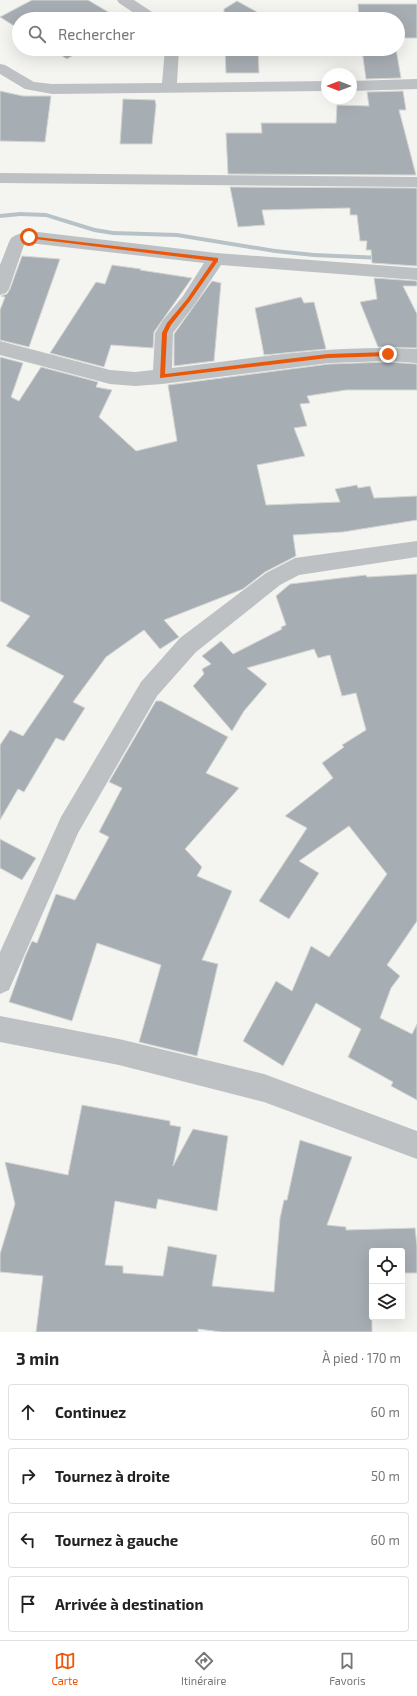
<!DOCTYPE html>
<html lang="fr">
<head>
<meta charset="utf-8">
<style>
  :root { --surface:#fff; --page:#f6f6f6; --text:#222; --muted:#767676; --line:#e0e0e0; --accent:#ea580c }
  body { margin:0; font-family:"Exo 2",sans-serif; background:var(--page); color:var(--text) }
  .controls { position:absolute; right:12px; bottom:12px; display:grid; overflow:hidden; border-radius:4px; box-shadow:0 4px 16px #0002 }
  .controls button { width:36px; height:36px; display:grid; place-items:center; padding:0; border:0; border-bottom:1px solid var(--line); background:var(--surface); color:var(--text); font:20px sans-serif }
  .compass { position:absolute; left:321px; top:68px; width:36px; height:36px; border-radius:50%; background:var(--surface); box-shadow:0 4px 16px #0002; rotate:270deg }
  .stop { position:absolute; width:12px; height:12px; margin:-9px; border:3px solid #ea580c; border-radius:50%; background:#fff }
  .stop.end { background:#ea580c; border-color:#fff; box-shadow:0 1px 4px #0008 }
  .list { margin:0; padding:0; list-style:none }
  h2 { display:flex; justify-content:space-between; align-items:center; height:52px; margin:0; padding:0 16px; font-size:17px }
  h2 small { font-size:13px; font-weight:400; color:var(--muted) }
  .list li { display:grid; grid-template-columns:26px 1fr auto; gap:12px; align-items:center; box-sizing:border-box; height:56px; margin:0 8px 8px; padding:0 8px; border:1px solid var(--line); border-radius:4px }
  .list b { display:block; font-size:15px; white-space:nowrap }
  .list em { font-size:13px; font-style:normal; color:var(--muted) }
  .icon { flex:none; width:22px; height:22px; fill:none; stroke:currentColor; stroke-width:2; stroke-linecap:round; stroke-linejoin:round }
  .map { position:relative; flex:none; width:417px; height:1332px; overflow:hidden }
  .search { position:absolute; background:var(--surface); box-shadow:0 4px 16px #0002; left:12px; right:12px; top:12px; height:44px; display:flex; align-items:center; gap:10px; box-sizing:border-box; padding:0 14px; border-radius:22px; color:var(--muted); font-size:15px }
  .sheet { height:308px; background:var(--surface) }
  nav { display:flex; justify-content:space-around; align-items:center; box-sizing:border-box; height:56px; border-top:1px solid var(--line); background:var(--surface); font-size:11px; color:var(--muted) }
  nav a { display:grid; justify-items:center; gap:2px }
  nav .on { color:var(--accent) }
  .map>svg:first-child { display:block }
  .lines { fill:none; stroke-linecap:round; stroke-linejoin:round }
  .stream { fill:#b7c2c7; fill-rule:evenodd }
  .building { fill:#a7aeb3; stroke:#d5d6d3 }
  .minor { fill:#bdc1c4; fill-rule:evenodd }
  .route { fill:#ea580c }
</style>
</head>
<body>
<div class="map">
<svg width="417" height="1332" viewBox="0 0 417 1332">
  <rect width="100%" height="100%" fill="#f4f4f0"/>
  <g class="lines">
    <polygon class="stream" points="20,212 46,213 95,228 113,231 177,233 275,249 314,253 382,256 385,258 382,260 314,257 275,253 177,237 113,235 94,232 46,217 20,216 0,218 0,214"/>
  </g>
  <g class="building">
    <polygon points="32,0 88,0 120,19 19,19 19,29 0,17"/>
    <polygon points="237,1 257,12 257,19 224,19 224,9"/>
    <polygon points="358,4 417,4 417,38 398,38 398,19 359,19"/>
    <polygon points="51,49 83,49 67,59"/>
    <polygon points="225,49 258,49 259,73 226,73"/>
    <polygon points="327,49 396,49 401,78 366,79 362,50"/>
    <polygon points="0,91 23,96 51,96 45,142 0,141"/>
    <polygon points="403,91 406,110 399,110 416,175 228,174 226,133 262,133 261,123 336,123 337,105 369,106 367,92"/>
    <polygon points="123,99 155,100 156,105 152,144 120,144"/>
    <polygon points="230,187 417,188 417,266 372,263 371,250 366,250 367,241 360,241 357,215 350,215 350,208 262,210 265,225 238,227"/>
    <polygon points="22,256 60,259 29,347 0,340 0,310 5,297 1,296 7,294 10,289"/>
    <polygon points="112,265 141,269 140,270 192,278 154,332 153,348 111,345 104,367 50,353 96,282 105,284"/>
    <polygon points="374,278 417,281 417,286 403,286 417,314 417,348 378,347 360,302 377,299"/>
    <polygon points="212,281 221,283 214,361 174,366 174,334"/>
    <polygon points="301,297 304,303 314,302 326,349 264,355 255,308"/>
    <polygon points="0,357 23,363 11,397 19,401 41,367 98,382 96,387 112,390 99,417 136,451 177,441 168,385 329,364 388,362 417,364 417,390 346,390 307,396 310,403 300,404 307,426 294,428 305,456 257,465 266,505 340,502 335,489 357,485 358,488 370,486 374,498 417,496 417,520 343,532 293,535 296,556 265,572 243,589 164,620 179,637 160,649 144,630 106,657 73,702 85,708 64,741 56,738 24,792 18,789 0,820 0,745 10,730 23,736 64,676 6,646 30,616 0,601"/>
    <polygon points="417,574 417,921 387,965 400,976 391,988 380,1018 412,1034 417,1024 417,1100 391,1086 393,1082 348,1057 361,1029 316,1003 283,1066 243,1041 276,981 292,991 311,946 329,957 387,874 349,826 299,861 319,873 289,919 259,901 307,828 285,816 333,778 322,763 344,747 342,745 366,730 356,693 342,696 330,655 318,658 314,649 247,668 267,684 244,711 232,731 193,686 204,674 202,669 211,664 202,656 221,641 233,654 282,629 281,627 286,625 276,596 290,584 366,575 367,577"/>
    <polygon points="156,701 161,701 228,737 206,773 239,788 185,849 202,867 197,876 232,891 202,960 218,964 197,1056 139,1042 161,965 97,943 72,1021 9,1002 25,957 32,941 37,943 56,894 75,900 109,837 99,832 122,788 109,782"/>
    <polygon points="0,839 36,858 22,880 0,868"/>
    <polygon points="82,1105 170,1121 170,1125 181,1127 173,1166 193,1129 228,1136 217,1211 158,1199 156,1209 115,1201 105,1265 123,1266 123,1273 163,1276 168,1246 217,1255 212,1286 274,1292 280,1218 284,1200 287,1200 300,1140 352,1157 327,1225 346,1227 346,1230 415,1228 417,1246 417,1273 402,1273 402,1251 372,1251 372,1332 222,1332 198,1329 198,1332 36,1332 43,1276 0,1272 0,1254 15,1204 5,1162 68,1175"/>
  </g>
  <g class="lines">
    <g class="minor">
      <polygon points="117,0 134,0 158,16 160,19 143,19 119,3"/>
      <polygon points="165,49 179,49 177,83 327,81 327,91 52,94 25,89 0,74 0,64 5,65 34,82 52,84 162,83"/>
      <polygon points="417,79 417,89 351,91 351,81"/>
      <polygon points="0,173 417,177 417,187 0,183"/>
      <path d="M29,231L216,253L417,268V280L221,265L195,304L173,333L172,368C253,358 335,344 417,349V363L388,361L329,363L162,384L135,386L110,384L0,355V341L110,370L135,372L153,370L155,333L163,320L183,296L204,263L29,243L24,245L9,289L6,293L0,295V265L9,242L11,238L16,235Z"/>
      <polygon points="417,541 417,557 299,575 280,585 196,652 157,696 78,833 9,990 0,994 0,952 61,817 141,682 180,638 266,573 295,558"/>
      <polygon points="0,1016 119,1039 264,1074 417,1131 417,1159 264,1102 119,1065 0,1042"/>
    </g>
  </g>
  <polygon class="route" points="29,236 218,258 218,261 190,301 171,325 167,333 165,374 328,354 388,352 391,354 388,356 328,358 160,378 162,333 167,323 187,299 213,261 27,238 26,237"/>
</svg>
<div class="controls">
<button><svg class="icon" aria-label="locate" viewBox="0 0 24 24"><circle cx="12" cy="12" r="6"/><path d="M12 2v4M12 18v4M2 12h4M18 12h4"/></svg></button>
<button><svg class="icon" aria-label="layers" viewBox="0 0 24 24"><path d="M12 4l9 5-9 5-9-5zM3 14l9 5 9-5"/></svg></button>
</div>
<svg class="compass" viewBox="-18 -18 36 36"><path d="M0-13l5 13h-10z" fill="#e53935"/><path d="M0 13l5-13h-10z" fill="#767676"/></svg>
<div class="stop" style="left:29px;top:237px"></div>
<div class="stop end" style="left:388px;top:354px"></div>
<div class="search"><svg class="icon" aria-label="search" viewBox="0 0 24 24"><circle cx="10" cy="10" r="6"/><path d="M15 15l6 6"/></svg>Rechercher</div>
</div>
<section class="sheet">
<h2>3 min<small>À pied · 170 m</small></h2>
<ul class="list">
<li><svg class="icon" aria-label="ahead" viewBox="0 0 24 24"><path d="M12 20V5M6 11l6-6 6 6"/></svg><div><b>Continuez</b></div><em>60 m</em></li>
<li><svg class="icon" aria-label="right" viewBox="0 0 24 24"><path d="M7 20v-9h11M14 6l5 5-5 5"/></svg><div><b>Tournez à droite</b></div><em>50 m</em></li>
<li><svg class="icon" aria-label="left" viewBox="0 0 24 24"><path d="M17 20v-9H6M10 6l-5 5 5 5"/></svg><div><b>Tournez à gauche</b></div><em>60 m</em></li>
<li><svg class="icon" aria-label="arrive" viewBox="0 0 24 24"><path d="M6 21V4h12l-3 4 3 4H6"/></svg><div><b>Arrivée à destination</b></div></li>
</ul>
</section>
<nav>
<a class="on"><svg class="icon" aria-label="map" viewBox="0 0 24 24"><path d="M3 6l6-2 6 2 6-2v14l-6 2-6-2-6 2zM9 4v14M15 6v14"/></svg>Carte</a>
<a><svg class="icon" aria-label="directions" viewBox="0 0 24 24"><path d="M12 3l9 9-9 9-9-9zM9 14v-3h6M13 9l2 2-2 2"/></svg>Itinéraire</a>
<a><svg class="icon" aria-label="saved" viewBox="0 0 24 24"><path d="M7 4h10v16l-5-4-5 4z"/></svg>Favoris</a>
</nav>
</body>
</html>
